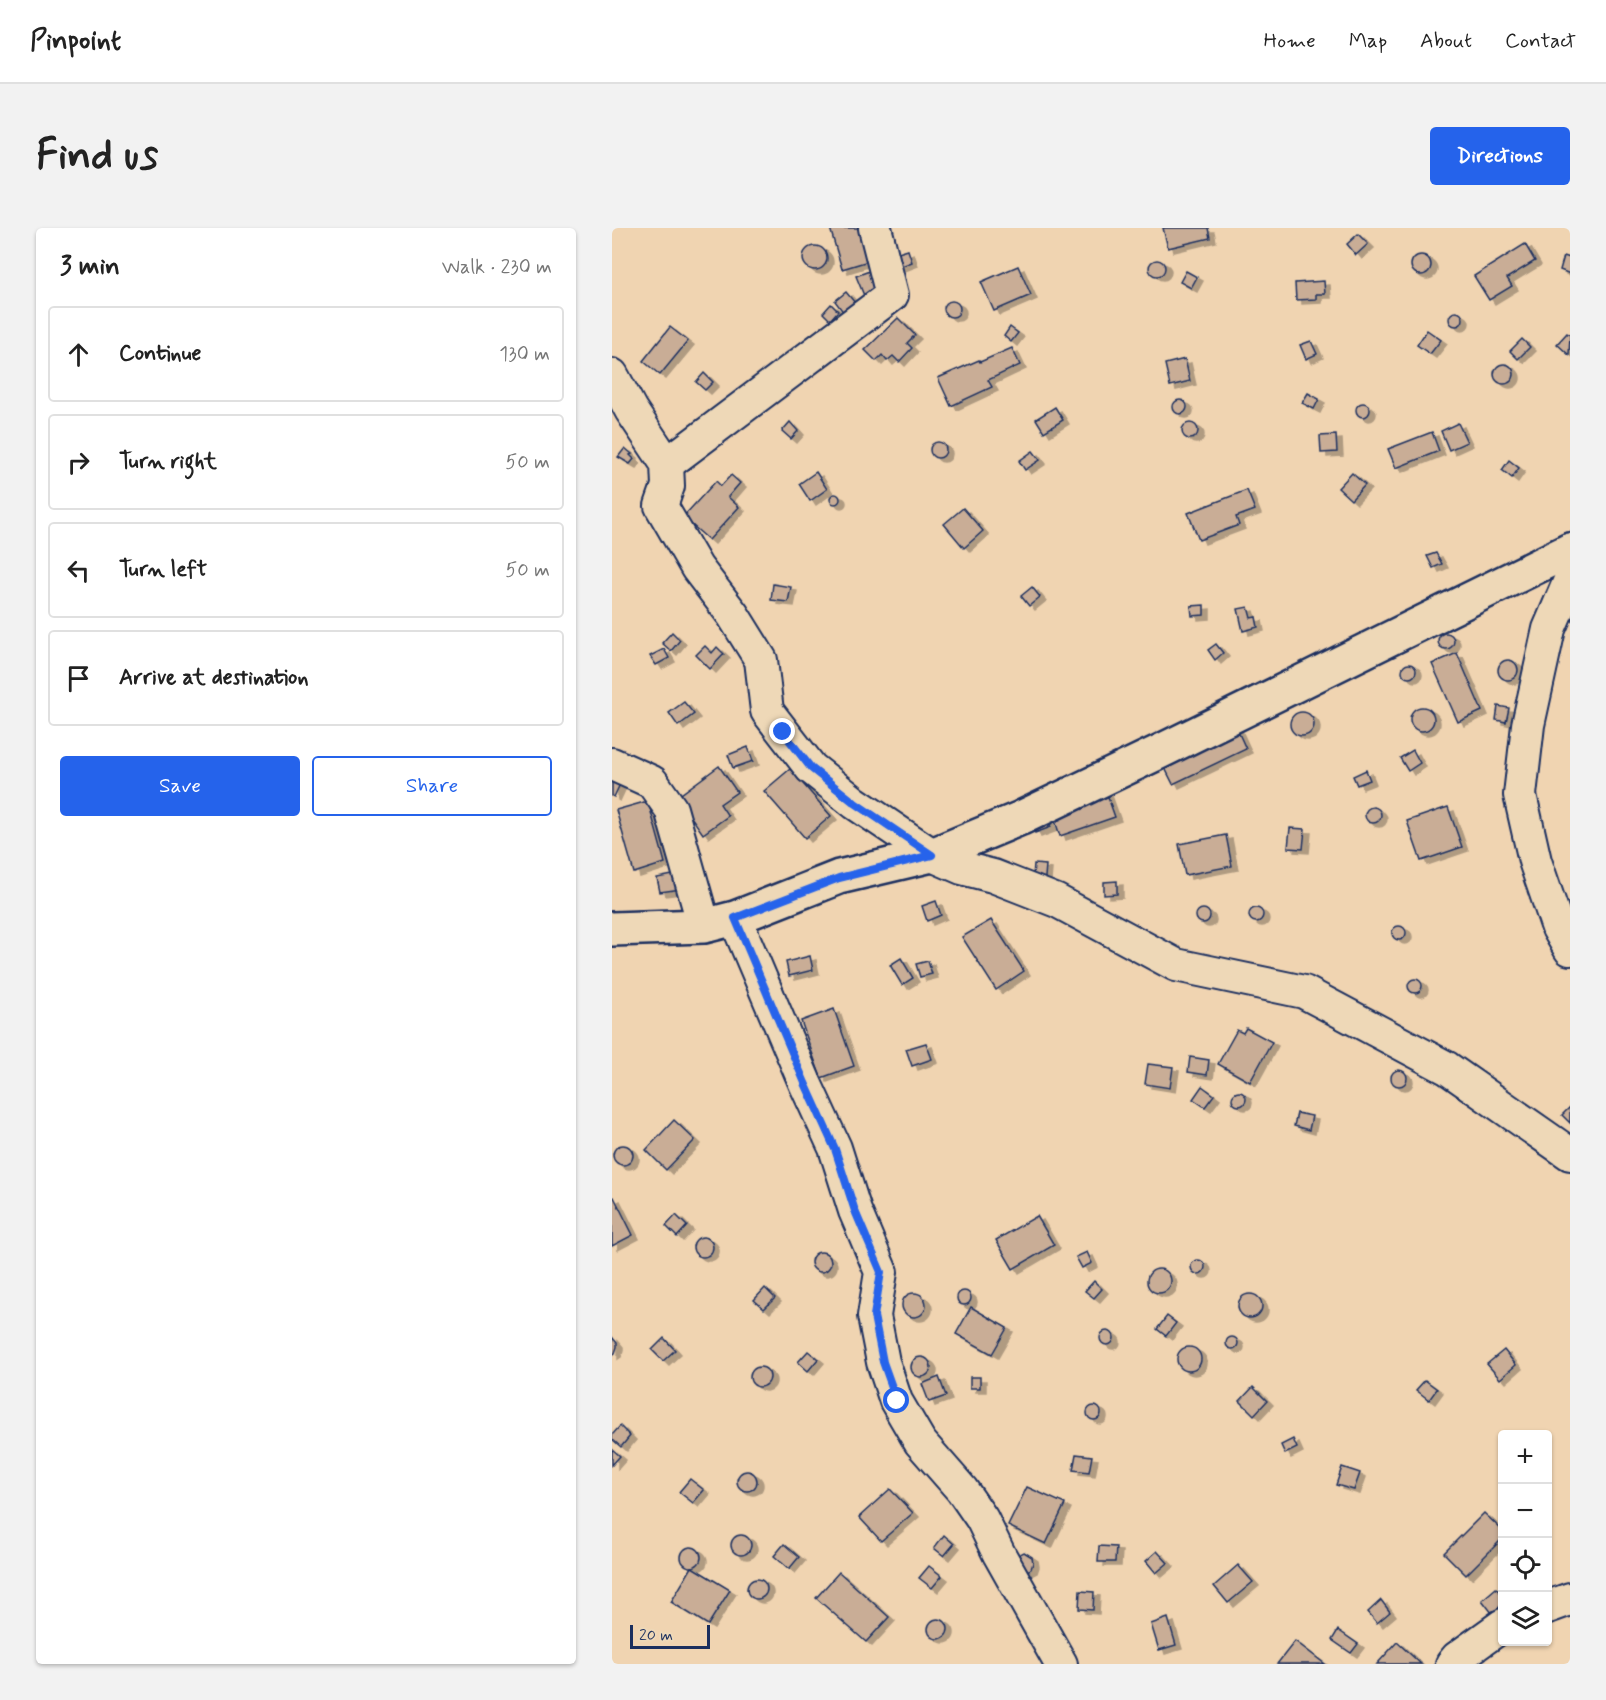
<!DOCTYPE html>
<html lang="en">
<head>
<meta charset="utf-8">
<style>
  :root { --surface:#fff; --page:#f2f2f2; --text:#222; --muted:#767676; --line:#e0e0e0; --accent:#2563eb }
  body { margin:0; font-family:Mynerve,sans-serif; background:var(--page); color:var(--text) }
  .controls { position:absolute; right:18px; bottom:18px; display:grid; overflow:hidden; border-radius:6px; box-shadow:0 2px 4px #0004 }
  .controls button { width:54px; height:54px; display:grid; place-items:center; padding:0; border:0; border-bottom:2px solid var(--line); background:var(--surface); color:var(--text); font:30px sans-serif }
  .scale { position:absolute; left:18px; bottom:15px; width:80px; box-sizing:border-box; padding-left:6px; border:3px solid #1b2f5e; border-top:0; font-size:16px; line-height:21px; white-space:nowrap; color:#1b2f5e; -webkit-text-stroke:4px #eed8b7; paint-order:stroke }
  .stop { position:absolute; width:18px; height:18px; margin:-14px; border:4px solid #2563eb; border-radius:50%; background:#fff }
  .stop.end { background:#2563eb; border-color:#fff; box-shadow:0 2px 6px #0008 }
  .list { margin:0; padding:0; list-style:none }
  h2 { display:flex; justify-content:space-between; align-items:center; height:78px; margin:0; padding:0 24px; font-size:26px }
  h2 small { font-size:20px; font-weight:400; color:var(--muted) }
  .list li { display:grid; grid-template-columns:39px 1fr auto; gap:18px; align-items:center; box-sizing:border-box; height:96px; margin:0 12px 12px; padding:0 12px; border:2px solid var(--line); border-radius:6px }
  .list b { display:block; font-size:22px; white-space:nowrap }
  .list em { font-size:20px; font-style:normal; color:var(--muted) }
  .actions { display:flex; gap:12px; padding:18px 24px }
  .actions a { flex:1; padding:14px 0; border:2px solid var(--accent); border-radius:6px; text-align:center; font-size:21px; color:var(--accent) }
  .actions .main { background:var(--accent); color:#fff }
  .icon { flex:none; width:33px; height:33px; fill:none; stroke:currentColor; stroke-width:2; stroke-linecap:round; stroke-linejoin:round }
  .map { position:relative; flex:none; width:958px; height:1436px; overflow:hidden; border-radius:6px }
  header { display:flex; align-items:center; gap:36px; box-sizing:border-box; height:84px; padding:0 30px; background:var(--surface); border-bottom:2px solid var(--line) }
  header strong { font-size:28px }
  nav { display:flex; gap:33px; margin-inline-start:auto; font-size:21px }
  .intro { display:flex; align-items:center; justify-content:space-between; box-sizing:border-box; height:144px; padding:0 36px }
  h1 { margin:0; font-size:42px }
  .button { padding:15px 27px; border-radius:6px; background:var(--accent); color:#fff; font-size:21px; font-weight:700 }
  main { display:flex; gap:36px; padding:0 36px }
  aside { flex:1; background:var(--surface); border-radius:6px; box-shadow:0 2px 4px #0004 }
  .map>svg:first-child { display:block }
  .building { fill:#c9ad96; stroke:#1b2f5e; stroke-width:1.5; filter:url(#shadow) }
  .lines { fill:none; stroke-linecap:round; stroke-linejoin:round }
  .minor-casing { stroke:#1b2f5e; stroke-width:36 }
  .tertiary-casing { stroke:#1b2f5e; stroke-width:38 }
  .minor { stroke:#eed8b7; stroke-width:32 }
  .tertiary { stroke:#eed8b7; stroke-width:33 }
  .route { stroke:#2563eb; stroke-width:8 }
</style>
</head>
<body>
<header>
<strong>Pinpoint</strong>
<nav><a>Home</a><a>Map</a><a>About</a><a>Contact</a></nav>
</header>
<div class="intro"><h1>Find us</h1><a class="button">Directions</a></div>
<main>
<aside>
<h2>3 min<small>Walk · 230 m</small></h2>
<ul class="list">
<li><svg class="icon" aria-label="ahead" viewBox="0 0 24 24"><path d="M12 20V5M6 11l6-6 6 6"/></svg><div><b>Continue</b></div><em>130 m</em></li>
<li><svg class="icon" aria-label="right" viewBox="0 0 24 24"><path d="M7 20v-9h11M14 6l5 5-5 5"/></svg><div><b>Turn right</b></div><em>50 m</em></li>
<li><svg class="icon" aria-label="left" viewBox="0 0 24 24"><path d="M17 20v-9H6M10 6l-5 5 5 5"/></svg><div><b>Turn left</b></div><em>50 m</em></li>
<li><svg class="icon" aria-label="arrive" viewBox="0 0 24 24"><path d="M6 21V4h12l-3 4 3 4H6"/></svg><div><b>Arrive at destination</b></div></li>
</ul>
<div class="actions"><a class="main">Save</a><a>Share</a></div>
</aside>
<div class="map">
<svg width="958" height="1436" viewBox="0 0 958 1436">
  <defs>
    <filter id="shadow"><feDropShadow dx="6" dy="4" stdDeviation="0" flood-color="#0004"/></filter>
  </defs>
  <rect width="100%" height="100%" fill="#f0d4b1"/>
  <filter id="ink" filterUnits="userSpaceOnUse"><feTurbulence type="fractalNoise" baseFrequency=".0167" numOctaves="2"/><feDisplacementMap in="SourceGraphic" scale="12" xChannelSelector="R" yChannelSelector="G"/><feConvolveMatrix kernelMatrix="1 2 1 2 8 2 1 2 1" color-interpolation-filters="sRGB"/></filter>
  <g filter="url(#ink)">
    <g class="building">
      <polygon points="218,0 254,0 263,31 230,41"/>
      <polygon points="551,0 596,0 598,10 556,20"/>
      <polygon points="746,6 756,16 744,27 735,16"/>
      <polygon points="913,16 923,33 895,50 900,58 877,72 862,48"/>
      <circle cx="203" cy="30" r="12"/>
      <polygon points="296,22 300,34 287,39 283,26"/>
      <circle cx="809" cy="37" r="10"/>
      <polygon points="952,28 958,30 958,46 948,42"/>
      <circle cx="545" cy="40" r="8"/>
      <polygon points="406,38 419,67 382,83 369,54"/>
      <polygon points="260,42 269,63 253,70 244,48"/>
      <polygon points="574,43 585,49 579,60 568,54"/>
      <polygon points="712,53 713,66 704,66 704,71 684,72 683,55"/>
      <polygon points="234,64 244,76 232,85 223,73"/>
      <circle cx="340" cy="81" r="8"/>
      <polygon points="219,76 226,83 218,92 211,85"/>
      <circle cx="844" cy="91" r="7"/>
      <polygon points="286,90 303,107 295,115 300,120 287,134 281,128 275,133 270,127 264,133 253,122"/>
      <polygon points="58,99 76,113 48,147 31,133"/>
      <polygon points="398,99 406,105 399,114 392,108"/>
      <polygon points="815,102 829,112 818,126 805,117"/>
      <polygon points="955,105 958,107 957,127 945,116"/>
      <polygon points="910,111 918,119 906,131 898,123"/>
      <polygon points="699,113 705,126 694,131 688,117"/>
      <polygon points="400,120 408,137 376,152 380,159 339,178 326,150 367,132 368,134"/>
      <polygon points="573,131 578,153 558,158 553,136"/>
      <circle cx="892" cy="146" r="10"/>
      <polygon points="92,145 101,154 93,162 84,154"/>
      <polygon points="696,165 707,171 702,181 690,175"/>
      <circle cx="568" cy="179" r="7"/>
      <circle cx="751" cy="182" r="7"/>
      <polygon points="443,179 451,192 432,204 424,191"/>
      <polygon points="178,194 186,203 179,211 170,203"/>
      <polygon points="846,195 855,214 837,222 829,203"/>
      <circle cx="578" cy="203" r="8"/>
      <polygon points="820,204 827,223 784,240 776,221"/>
      <polygon points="724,207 725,224 709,225 708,208"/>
      <circle cx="326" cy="222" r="8"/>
      <polygon points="13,220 20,226 18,227 22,231 18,236 6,229"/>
      <polygon points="421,223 428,232 413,242 407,233"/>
      <polygon points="897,232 907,240 900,250 890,242"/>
      <polygon points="204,244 215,261 198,273 187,256"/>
      <polygon points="740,245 753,257 739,272 726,260"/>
      <polygon points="119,247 128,255 116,269 127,279 97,312 71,289 104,253 109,258"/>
      <polygon points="635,262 643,282 624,289 627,297 587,312 576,285"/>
      <circle cx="223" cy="271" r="5"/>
      <polygon points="351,280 371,303 352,320 332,296"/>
      <polygon points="824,325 830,336 821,340 815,328"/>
      <polygon points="161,356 179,359 176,374 159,372"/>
      <polygon points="420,359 428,369 417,378 409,368"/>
      <polygon points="592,377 592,387 580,388 579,378"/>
      <polygon points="636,379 639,390 644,389 646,399 631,403 626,381"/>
      <polygon points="60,404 68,412 59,423 50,415"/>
      <circle cx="834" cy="413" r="8"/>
      <polygon points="604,416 611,425 603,432 596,422"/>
      <polygon points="93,418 100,425 105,419 112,426 98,441 84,427"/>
      <polygon points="52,421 57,430 44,437 38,428"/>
      <polygon points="845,425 870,483 846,494 820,436"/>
      <circle cx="896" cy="442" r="10"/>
      <circle cx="797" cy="443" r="7"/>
      <polygon points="72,474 82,486 66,498 57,485"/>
      <polygon points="886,478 897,480 894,494 884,492"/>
      <circle cx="810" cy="491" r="12"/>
      <circle cx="690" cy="496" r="12"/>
      <polygon points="624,499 634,521 561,556 550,534"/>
      <polygon points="136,519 141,533 121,540 116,527"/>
      <polygon points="801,522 808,535 796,543 788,530"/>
      <polygon points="107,538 125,564 108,576 116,588 91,606 65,569"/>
      <polygon points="178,541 219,588 193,610 152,563"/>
      <polygon points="754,542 758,552 745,557 741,548"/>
      <polygon points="0,550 9,554 2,569 0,568"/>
      <polygon points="493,561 503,589 448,608 439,580"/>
      <polygon points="36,573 53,635 22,645 4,582"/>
      <circle cx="761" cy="587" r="8"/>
      <polygon points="836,579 850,619 809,633 795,593"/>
      <polygon points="433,585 439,599 423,605 418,590"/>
      <polygon points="678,600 693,601 691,621 676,620"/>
      <polygon points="614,607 620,638 573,647 567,616"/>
      <polygon points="422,636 434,637 432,661 420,660"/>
      <polygon points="66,646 69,661 48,664 45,650"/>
      <polygon points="505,653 505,666 492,667 492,654"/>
      <polygon points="324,673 329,687 315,693 310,678"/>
      <circle cx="644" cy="687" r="7"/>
      <circle cx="591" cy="688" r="7"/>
      <polygon points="379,692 412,743 384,762 350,709"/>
      <circle cx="787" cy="705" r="7"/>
      <polygon points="198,728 201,742 177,748 174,734"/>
      <polygon points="289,730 301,750 290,757 278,737"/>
      <polygon points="316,733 320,746 308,749 304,736"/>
      <circle cx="803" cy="758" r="7"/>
      <polygon points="222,781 242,838 209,850 189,793"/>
      <polygon points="634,800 660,814 638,854 606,836 625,802 631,805"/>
      <polygon points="314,815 320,831 300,838 294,821"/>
      <polygon points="578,829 597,832 595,847 576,844"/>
      <polygon points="536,836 561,839 558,860 533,856"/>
      <circle cx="787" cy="850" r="8"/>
      <polygon points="590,858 602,867 593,879 581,871"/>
      <circle cx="627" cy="871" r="7"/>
      <polygon points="958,879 958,895 950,887"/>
      <polygon points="685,885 700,888 697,902 682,898"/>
      <polygon points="62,892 83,912 54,942 34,922"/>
      <circle cx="11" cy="927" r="10"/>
      <polygon points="2,969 21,1007 0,1018 0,970"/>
      <polygon points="64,987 75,998 65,1009 54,998"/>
      <polygon points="425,988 442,1017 401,1041 384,1012"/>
      <circle cx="91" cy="1019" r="10"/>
      <polygon points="475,1024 480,1035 470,1040 464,1029"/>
      <circle cx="209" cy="1034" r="10"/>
      <circle cx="586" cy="1039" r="7"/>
      <circle cx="547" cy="1053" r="12"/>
      <polygon points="482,1053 490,1061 482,1070 473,1063"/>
      <polygon points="153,1060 163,1070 152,1081 142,1072"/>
      <circle cx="352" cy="1070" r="7"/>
      <circle cx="302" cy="1077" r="12"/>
      <circle cx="638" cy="1078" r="12"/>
      <polygon points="359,1079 395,1100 380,1126 344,1106"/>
      <polygon points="555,1088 564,1095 554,1108 545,1101"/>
      <circle cx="495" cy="1110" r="7"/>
      <circle cx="620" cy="1115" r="6"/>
      <polygon points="0,1109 5,1115 5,1119 3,1125 0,1127"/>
      <polygon points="52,1110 63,1122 51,1133 40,1122"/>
      <circle cx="577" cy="1131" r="12"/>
      <polygon points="892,1122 904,1137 888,1151 875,1136"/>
      <polygon points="196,1123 206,1131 196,1143 186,1134"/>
      <circle cx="309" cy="1139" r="10"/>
      <circle cx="148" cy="1149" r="10"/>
      <polygon points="327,1149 334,1168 317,1174 310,1156"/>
      <rect x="358" y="1149" width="10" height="11"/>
      <polygon points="813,1152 825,1161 817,1172 804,1162"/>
      <polygon points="641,1159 655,1173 642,1187 628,1173"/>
      <circle cx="482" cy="1185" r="7"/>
      <polygon points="8,1198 18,1208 9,1219 0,1211 0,1207"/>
      <polygon points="681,1211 685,1220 673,1226 669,1217"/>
      <polygon points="0,1221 8,1228 0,1237"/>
      <polygon points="464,1226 480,1228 477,1244 461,1242"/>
      <polygon points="730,1239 748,1245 742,1262 724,1257"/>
      <circle cx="135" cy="1253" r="10"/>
      <polygon points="78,1251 92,1262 81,1275 67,1264"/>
      <polygon points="415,1259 453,1276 434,1316 396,1298"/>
      <polygon points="278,1261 301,1285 269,1313 247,1289"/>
      <polygon points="872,1285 891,1303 891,1310 854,1347 832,1325"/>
      <polygon points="332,1307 342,1316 332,1328 322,1320"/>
      <circle cx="129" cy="1317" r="10"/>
      <polygon points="172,1316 187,1329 177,1341 162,1328"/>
      <polygon points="487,1318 504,1319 503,1334 486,1334"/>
      <circle cx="79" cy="1329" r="10"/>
      <polygon points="545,1323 556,1335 544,1345 534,1333"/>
      <polygon points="412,1324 420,1329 421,1335 419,1341 413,1344 404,1328"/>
      <polygon points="626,1337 641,1354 616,1375 602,1358"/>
      <polygon points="317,1338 330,1348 320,1360 307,1350"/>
      <polygon points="80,1339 118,1362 96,1397 59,1374"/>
      <polygon points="227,1344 277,1389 254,1414 204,1370"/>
      <circle cx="145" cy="1361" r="10"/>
      <polygon points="884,1360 891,1368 891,1376 880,1385 870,1372"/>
      <polygon points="468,1363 482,1364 481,1382 467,1381"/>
      <polygon points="769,1372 778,1384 765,1395 756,1384"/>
      <polygon points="556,1390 564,1417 547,1422 539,1396"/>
      <circle cx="326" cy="1401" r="10"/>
      <polygon points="726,1402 746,1416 739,1425 720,1412"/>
      <polygon points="683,1413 713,1436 665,1436"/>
      <polygon points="785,1414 809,1436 765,1436"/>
    </g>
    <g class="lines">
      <g class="minor-casing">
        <g id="minor">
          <polyline points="0,147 19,182 55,236 56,258 49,278 85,340 121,387 149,432 155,483 199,540 243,575 320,627 350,640 381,648 445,673 564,737 692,764 835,840 958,926"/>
          <polyline points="55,236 280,67 263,0"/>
          <polyline points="958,352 937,401 916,497 908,567 923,633 946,700 958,721"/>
          <polyline points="0,536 40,554 59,581 92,698"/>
          <polyline points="123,690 193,855 223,920 243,983 269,1044 262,1088 271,1134 284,1173 308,1214 350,1262 370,1291 387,1326 449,1436"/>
          <polyline points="936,1379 958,1371"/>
          <polyline points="840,1436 845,1430 891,1397"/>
        </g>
      </g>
      <g class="tertiary-casing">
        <polyline id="tertiary" points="0,701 92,698 123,690 227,649 320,627 409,590 547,524 958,322"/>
      </g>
      <use href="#minor" class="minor"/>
      <use href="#tertiary" class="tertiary"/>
    </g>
  </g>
  <g class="lines" filter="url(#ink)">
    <polyline class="route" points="171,504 199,540 243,575 320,627 227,650 123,690 193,855 223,921 243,983 269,1044 262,1088 271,1134 285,1173"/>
  </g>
</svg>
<div class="controls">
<button>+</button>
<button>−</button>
<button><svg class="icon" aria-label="locate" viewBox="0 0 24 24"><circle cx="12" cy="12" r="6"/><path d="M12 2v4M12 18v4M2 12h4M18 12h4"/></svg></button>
<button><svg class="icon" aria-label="layers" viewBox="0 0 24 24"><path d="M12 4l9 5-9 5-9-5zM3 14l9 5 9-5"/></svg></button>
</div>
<div class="scale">20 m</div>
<div class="stop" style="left:285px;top:1173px"></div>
<div class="stop end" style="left:171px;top:504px"></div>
</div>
</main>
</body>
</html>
